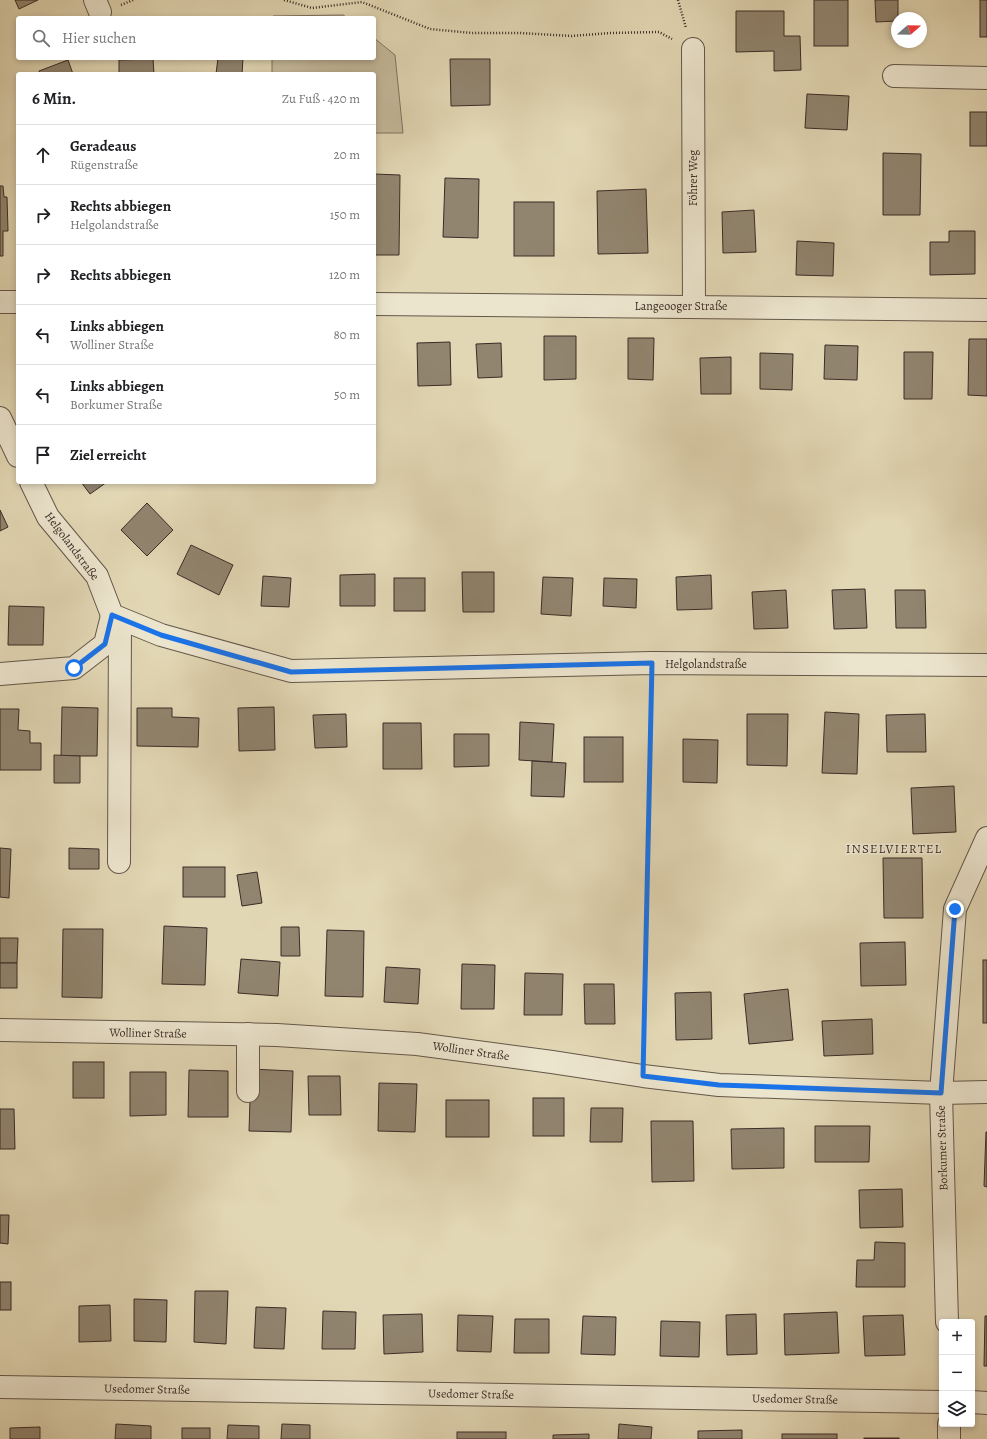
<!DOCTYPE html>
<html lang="de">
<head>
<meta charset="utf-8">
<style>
  :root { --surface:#fff; --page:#f6f6f6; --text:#202124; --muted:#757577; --line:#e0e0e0 }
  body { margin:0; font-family:Alegreya,serif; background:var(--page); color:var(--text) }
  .controls { position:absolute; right:12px; bottom:12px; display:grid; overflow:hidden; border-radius:4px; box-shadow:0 2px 6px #0003 }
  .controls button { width:36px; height:36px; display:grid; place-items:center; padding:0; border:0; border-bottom:1px solid var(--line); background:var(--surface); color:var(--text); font:20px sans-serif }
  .compass { position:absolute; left:891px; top:12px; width:36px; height:36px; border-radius:50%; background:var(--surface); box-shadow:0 2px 6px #0003; rotate:70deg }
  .stop { position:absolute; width:12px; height:12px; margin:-9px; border:3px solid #1a73e8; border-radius:50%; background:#fff }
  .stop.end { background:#1a73e8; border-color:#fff; box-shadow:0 1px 4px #0008 }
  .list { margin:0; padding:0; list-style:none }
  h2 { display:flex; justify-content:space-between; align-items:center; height:52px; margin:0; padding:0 16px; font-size:17px }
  h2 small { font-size:13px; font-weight:400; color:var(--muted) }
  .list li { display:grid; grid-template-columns:26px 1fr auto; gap:12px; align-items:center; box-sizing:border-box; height:60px; padding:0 16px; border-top:1px solid var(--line) }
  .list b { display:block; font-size:15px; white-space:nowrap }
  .list p { margin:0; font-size:13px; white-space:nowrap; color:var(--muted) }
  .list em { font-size:13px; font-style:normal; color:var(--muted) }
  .icon { flex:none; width:22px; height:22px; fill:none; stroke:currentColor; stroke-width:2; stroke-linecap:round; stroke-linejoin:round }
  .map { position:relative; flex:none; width:987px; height:1439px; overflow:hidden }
  .search { position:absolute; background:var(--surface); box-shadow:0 2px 6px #0003; left:16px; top:16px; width:360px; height:44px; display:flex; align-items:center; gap:10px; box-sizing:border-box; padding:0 14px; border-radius:4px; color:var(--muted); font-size:15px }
  .panel { position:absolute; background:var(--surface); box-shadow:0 2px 6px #0003; left:16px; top:72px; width:360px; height:412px; border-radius:4px }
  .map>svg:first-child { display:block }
  .green { fill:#c5ba9c; stroke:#807362 }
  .building { fill:#918570; stroke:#3a2c27 }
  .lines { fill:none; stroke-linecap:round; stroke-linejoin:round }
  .minor-casing { stroke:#64574a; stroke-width:24 }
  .path { stroke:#3a2c27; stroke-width:2.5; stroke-dasharray:1 2; stroke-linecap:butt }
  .minor { stroke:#ece5ce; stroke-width:22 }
  .route { stroke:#1a73e8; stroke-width:5 }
  .labels { text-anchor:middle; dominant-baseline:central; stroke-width:3; stroke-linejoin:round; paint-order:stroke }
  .street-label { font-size:12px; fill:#3a2c27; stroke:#ece5ce }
  .neighbourhood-label { font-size:13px; letter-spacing:1px; fill:#3a2c27; stroke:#ece5ce }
</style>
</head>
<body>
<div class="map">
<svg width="987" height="1439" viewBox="0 0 987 1439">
  <rect width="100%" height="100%" fill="#e2d7b4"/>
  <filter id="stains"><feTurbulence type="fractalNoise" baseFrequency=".005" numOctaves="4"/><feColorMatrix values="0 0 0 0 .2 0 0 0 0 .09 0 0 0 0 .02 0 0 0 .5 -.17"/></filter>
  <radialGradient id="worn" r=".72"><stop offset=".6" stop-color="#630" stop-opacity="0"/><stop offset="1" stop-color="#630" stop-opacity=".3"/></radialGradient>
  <g class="green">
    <polygon points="343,15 348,18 273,18 273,16"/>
    <polygon points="374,38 395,55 403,133 374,133 374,74 272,74 272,58 374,58"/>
  </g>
  <g class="building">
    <polygon points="15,0 38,0 19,9"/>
    <rect x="814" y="0" width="34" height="46"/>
    <polygon points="875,0 898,0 898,18 897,18 897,21 876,22"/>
    <rect x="980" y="0" width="7" height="37"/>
    <polygon points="736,11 784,11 784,36 800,36 801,70 774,71 774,51 736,52"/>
    <polygon points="218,58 243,58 242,74 216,74"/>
    <polygon points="153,59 154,74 119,74 119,60"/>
    <polygon points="450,59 490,59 490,105 451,106"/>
    <polygon points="68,60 73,74 40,74 39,71"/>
    <polygon points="807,94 849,96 847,130 805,128"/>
    <rect x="970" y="112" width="17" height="34"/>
    <polygon points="883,153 921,154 920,215 883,215"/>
    <polygon points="374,174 400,175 399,255 374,255"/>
    <polygon points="445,178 479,179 478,238 443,237"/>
    <polygon points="0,186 3,186 4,197 7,197 8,231 3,231 3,256 0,256"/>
    <polygon points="646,189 648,253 598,254 597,191"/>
    <rect x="514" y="202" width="40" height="54"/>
    <polygon points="754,210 756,252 723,253 722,212"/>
    <polygon points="949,231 975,231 975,274 930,275 930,242 949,242"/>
    <polygon points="797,241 834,243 833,276 796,275"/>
    <polygon points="544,336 576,336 576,379 544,380"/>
    <polygon points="628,338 654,338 653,380 628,379"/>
    <polygon points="969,339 987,339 987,396 968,395"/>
    <polygon points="450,342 451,385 418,386 417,343"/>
    <polygon points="501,343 502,377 478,378 476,344"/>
    <polygon points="825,345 858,346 857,380 824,379"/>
    <polygon points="904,352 933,352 932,399 904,399"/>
    <polygon points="760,353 793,354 792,390 760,389"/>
    <polygon points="731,357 731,394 701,394 700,358"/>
    <polygon points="81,482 107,482 90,494"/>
    <polygon points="147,503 173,530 147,556 121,530"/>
    <polygon points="0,510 8,527 0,531"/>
    <polygon points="191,545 233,565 219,595 177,574"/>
    <polygon points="462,572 494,572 494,612 463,612"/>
    <polygon points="375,574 375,606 340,606 340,575"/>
    <polygon points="711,575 712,609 677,610 676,577"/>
    <polygon points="263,576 291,578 289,607 261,606"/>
    <polygon points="543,577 573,578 571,616 541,614"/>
    <rect x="394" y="578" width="31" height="33"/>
    <polygon points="604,578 637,579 636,608 603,606"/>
    <polygon points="865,589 867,628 834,629 832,590"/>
    <polygon points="786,590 788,628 754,629 752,592"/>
    <polygon points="895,590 925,590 926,628 896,628"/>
    <polygon points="9,606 44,607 43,645 8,645"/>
    <polygon points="62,707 98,708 97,756 61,756"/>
    <polygon points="274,707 275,750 239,751 238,708"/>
    <polygon points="137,708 172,708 172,717 199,718 198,747 137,746"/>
    <polygon points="0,709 19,709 18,730 30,731 30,743 41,743 41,770 0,770"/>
    <polygon points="825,712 859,714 857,774 822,773"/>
    <polygon points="346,714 347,747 315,748 313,715"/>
    <polygon points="747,714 788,714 787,766 747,765"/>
    <polygon points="925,714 926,752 887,752 886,715"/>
    <polygon points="520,722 554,724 552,762 519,760"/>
    <polygon points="383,723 421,723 422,769 383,769"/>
    <polygon points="454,734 489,734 489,766 454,767"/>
    <rect x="584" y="737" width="39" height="45"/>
    <polygon points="683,739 718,740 717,783 683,782"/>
    <polygon points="54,755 80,756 80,783 54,783"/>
    <polygon points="532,761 566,763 564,797 531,796"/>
    <polygon points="954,786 956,832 913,834 911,788"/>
    <polygon points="0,848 11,849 9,898 0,897"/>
    <polygon points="69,848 99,849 99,869 69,869"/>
    <polygon points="883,858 922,858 923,918 884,918"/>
    <rect x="183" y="867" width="42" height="30"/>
    <polygon points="257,872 262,903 242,906 237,875"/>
    <polygon points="164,926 207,928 205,985 162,984"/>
    <polygon points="281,927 299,927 300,956 281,956"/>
    <polygon points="63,929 103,929 102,998 62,997"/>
    <polygon points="327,930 364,931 363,997 325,996"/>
    <polygon points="0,938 18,938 17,963 0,963"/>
    <polygon points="905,942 906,985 861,986 860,943"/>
    <polygon points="241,959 280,962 278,996 238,993"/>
    <rect x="983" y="960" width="4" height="63"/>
    <rect x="0" y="963" width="17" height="25"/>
    <polygon points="462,964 495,965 494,1009 461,1009"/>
    <polygon points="386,967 420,969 418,1004 384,1002"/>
    <polygon points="525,973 563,974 562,1015 524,1015"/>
    <polygon points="584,984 614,984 615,1024 585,1024"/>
    <polygon points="788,989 793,1040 749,1044 744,994"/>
    <polygon points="711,992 712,1039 676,1040 675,993"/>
    <polygon points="872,1019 873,1054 824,1056 822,1021"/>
    <rect x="73" y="1062" width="31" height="36"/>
    <polygon points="251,1069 293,1071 291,1132 249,1131"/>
    <polygon points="189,1070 228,1071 228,1117 188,1117"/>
    <polygon points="130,1072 166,1072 166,1115 130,1116"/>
    <polygon points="308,1076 340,1076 341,1115 309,1115"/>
    <polygon points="379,1083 417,1084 415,1132 378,1131"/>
    <rect x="533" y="1098" width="31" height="38"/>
    <rect x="446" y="1100" width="43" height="37"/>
    <polygon points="591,1108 623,1108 622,1142 590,1142"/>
    <polygon points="0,1109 14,1109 15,1149 0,1149"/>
    <polygon points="651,1121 693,1121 694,1181 652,1182"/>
    <polygon points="815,1126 870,1126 869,1162 815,1162"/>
    <polygon points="784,1128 784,1168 732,1169 731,1129"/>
    <polygon points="986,1132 987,1132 987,1187 984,1186"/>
    <polygon points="902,1189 903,1227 860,1228 859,1190"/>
    <polygon points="0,1215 9,1215 8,1244 0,1243"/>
    <polygon points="875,1242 905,1243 905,1287 856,1287 857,1260 874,1260"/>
    <rect x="0" y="1282" width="11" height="28"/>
    <polygon points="195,1291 228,1291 226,1344 194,1342"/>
    <polygon points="134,1299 167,1300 166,1342 134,1341"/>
    <polygon points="110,1305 111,1341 79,1342 79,1306"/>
    <polygon points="256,1307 286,1308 284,1349 254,1348"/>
    <polygon points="323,1311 356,1312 355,1349 322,1349"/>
    <polygon points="837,1312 839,1353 785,1355 784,1314"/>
    <polygon points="422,1314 423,1352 384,1354 383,1315"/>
    <polygon points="756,1314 757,1354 727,1355 726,1315"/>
    <polygon points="458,1315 493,1316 491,1352 457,1351"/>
    <polygon points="903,1315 905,1355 865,1356 863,1316"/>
    <polygon points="583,1316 616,1317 615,1355 581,1354"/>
    <polygon points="985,1316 987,1316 987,1366 984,1366"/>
    <polygon points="515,1319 549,1319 549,1353 514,1353"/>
    <polygon points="661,1321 700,1322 699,1357 660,1356"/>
    <polygon points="116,1424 151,1426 151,1439 115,1439"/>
    <polygon points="282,1424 310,1425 310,1439 281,1439"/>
    <polygon points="619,1424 652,1427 651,1439 618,1439"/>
    <polygon points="228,1425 259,1426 259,1439 227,1439"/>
    <polygon points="40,1427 40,1439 10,1439 10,1428"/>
    <rect x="182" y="1428" width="28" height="11"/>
    <polygon points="742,1430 742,1439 698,1439 698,1431"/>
    <rect x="457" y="1432" width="49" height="7"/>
    <polygon points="589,1434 589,1439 553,1439 553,1435"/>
    <rect x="782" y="1434" width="55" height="5"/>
    <rect x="864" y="1438" width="35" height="1"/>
  </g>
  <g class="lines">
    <g class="minor-casing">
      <g id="minor">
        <polyline points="95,0 100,12"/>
        <polyline points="693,49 694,306"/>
        <polyline points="894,76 987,78"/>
        <polyline points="0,302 18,302"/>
        <polyline points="374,304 987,310"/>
        <polyline points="0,418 18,456"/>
        <polyline points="31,482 48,517 97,576 112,615 161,635 291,671 652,663 987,665"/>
        <polyline points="0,674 74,668 105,644 112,616"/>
        <polyline points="119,862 120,619"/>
        <polyline points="0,1030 277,1035 417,1044 552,1062 643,1076 719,1085 941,1093 987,1092"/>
        <polyline points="248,1091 248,1034"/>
        <polyline points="947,1322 941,1093 955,909 987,838"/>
        <polyline points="0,1387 942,1402"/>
        <polyline points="972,1402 987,1403"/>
        <polyline points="949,1439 949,1424"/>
      </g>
    </g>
    <g class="path">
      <polyline points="284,0 312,8 362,2 430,29 472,33 520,33 572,36 610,33 659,32 672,39"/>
      <polyline points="678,0 686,28"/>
      <polyline points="121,5 133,0"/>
      <polyline points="644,1053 652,687"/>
    </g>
    <use href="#minor" class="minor"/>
  </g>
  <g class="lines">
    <polyline class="route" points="74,668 105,644 112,615 161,635 291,672 652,663 643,1076 719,1085 941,1093 955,909"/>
  </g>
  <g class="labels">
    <g class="street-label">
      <text transform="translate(693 178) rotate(-90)">Föhrer Weg</text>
      <text x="681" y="306">Langeooger Straße</text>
      <text transform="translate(72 546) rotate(53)">Helgolandstraße</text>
      <text x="706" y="664">Helgolandstraße</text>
      <text transform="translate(148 1033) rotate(1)">Wolliner Straße</text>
      <text transform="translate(471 1051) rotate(8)">Wolliner Straße</text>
      <text transform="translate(942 1148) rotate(-92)">Borkumer Straße</text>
      <text transform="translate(147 1389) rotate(1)">Usedomer Straße</text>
      <text transform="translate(471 1394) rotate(1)">Usedomer Straße</text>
      <text transform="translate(795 1399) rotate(1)">Usedomer Straße</text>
    </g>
    <g class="neighbourhood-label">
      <text x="894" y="848">INSELVIERTEL</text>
    </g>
  </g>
  <rect width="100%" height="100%" filter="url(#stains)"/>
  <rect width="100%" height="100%" fill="url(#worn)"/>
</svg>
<div class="controls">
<button>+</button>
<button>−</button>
<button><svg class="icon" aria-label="layers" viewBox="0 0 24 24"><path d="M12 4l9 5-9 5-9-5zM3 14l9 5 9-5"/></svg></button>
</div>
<svg class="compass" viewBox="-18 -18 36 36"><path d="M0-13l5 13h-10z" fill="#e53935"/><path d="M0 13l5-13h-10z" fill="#757577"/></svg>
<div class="stop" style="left:74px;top:668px"></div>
<div class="stop end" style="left:955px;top:909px"></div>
<div class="search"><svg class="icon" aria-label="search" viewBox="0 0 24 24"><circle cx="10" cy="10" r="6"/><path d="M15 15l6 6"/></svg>Hier suchen</div>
<section class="panel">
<h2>6 Min.<small>Zu Fuß · 420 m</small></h2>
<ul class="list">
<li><svg class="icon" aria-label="ahead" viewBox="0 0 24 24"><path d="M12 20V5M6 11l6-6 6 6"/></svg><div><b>Geradeaus</b><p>Rügenstraße</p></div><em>20 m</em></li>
<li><svg class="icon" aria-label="right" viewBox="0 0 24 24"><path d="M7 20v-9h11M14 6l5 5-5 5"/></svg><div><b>Rechts abbiegen</b><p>Helgolandstraße</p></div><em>150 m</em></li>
<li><svg class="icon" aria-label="right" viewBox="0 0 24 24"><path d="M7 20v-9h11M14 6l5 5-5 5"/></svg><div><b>Rechts abbiegen</b></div><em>120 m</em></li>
<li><svg class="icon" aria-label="left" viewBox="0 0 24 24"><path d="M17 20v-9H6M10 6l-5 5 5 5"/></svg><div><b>Links abbiegen</b><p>Wolliner Straße</p></div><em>80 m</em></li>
<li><svg class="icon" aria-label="left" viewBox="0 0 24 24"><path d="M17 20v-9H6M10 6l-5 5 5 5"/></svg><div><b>Links abbiegen</b><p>Borkumer Straße</p></div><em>50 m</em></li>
<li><svg class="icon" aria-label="arrive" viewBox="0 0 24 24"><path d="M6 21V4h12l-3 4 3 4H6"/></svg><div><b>Ziel erreicht</b></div></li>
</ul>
</section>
</div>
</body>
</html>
